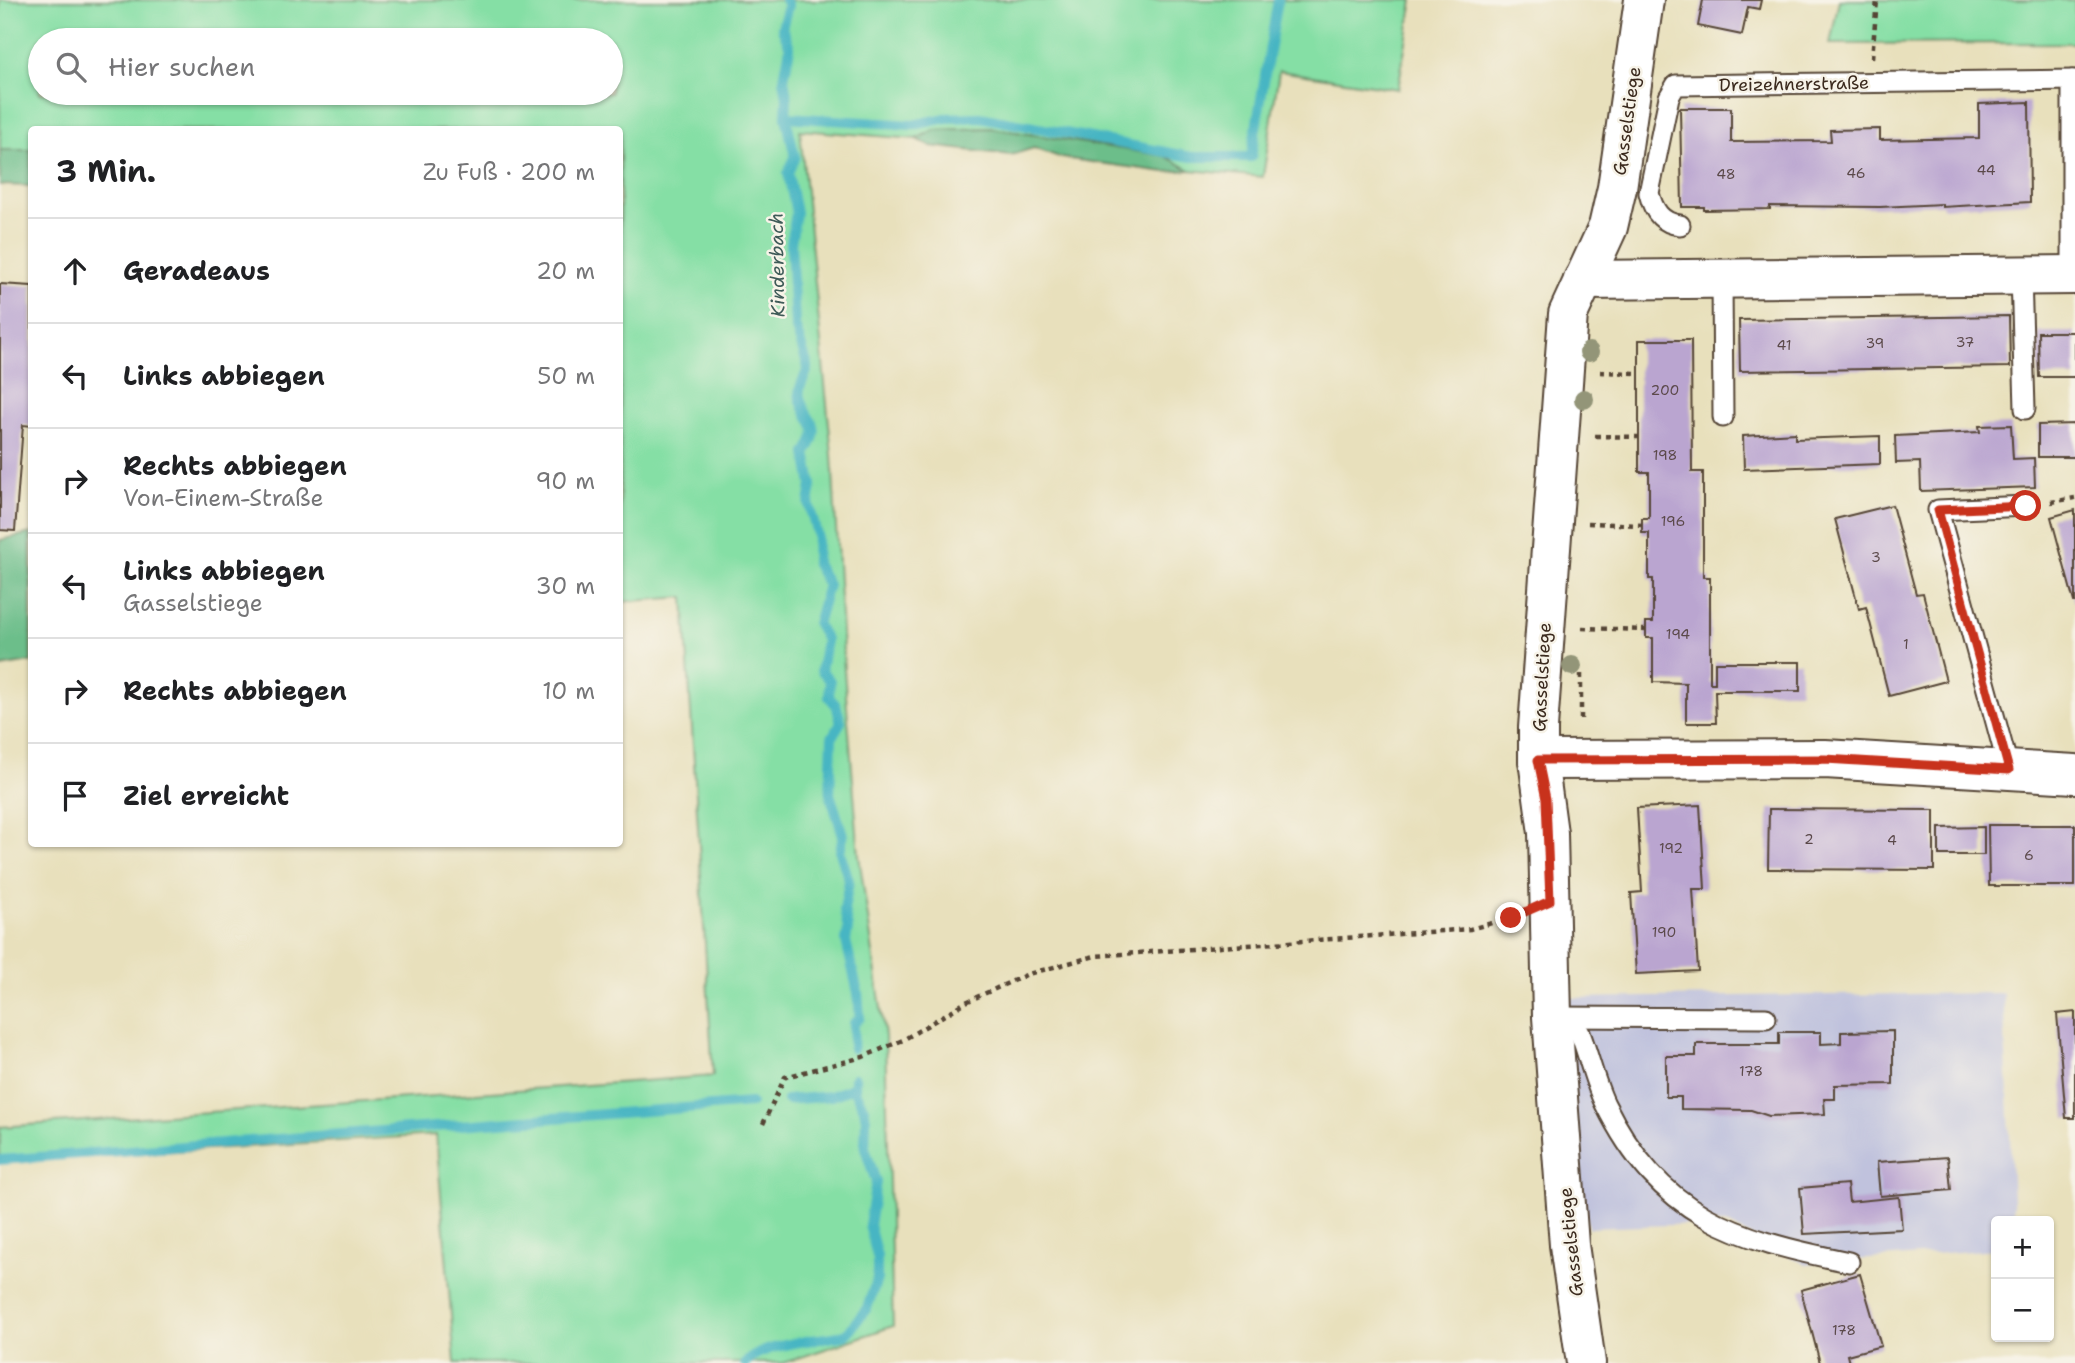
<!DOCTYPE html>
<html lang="de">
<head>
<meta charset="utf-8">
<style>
  :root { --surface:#fff; --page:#f6f6f6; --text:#202124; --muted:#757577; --line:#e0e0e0 }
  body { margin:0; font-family:"Shantell Sans",sans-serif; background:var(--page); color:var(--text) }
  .controls { position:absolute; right:21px; bottom:21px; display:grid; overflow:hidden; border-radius:7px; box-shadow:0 2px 5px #0004 }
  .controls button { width:63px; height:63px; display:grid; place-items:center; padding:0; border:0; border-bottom:2px solid var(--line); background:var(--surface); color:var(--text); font:35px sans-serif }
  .stop { position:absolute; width:21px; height:21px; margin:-16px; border:5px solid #c8321e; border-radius:50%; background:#fff }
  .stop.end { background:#c8321e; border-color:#fff; box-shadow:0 2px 7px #0008 }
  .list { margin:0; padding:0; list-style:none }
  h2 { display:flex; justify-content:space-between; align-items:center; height:91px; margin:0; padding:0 28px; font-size:30px }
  h2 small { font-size:23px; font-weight:400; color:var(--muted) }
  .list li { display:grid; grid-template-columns:46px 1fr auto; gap:21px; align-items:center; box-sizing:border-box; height:105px; padding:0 28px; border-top:2px solid var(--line) }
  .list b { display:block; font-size:26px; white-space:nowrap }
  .list p { margin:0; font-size:23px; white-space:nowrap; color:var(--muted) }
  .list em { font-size:23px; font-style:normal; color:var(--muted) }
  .icon { flex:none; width:38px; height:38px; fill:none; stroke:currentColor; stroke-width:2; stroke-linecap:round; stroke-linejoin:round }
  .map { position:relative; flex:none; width:2075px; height:1363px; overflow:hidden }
  .search { position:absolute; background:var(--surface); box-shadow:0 2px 5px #0004; left:28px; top:28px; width:595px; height:77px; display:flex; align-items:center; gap:18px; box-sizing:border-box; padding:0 24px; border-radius:38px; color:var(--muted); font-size:26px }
  .panel { position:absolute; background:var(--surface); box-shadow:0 2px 5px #0004; left:28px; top:126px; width:595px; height:721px; border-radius:7px }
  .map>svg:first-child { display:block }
  .industrial { fill:#c0c2dd }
  .green { fill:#85dfa5; stroke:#608462; stroke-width:2; fill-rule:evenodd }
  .forest { fill:#6cbe8a; stroke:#547454; stroke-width:2 }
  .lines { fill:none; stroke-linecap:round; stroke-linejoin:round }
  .stream { stroke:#47b5c3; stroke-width:10 }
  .building { fill:#baa5d0 }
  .service-casing { stroke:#554536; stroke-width:23 }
  .minor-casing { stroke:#554536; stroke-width:42 }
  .path { stroke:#554536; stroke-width:4.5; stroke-dasharray:5 5; stroke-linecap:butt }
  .service { stroke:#fff; stroke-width:19 }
  .minor { stroke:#fff; stroke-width:38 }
  .tree { fill:#939578 }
  .route { stroke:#c8321e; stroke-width:9 }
  .labels { text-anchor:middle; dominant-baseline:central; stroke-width:5; stroke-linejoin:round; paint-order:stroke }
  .number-label { font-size:14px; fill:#5b494a }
  .street-label { font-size:18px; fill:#3b2a1e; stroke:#f7f3e8 }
  .water-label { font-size:19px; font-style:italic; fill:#3f5b58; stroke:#f7f3e8 }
</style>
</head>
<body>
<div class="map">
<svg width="2075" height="1363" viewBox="0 0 2075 1363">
  <rect width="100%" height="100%" fill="#f7f3e8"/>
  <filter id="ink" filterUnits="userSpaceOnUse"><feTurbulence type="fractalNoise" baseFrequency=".0143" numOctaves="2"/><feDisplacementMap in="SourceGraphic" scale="14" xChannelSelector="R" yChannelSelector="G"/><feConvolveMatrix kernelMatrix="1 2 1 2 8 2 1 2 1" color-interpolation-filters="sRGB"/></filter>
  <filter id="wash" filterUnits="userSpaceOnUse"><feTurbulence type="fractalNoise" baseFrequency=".00686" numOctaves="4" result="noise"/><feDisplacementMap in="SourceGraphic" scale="28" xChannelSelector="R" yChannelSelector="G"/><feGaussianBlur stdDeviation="1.57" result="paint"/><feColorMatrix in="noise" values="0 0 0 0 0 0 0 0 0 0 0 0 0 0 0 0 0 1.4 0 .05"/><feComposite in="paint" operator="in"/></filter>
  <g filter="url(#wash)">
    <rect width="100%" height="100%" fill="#e8e0bc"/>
    <polygon class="industrial" points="2003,993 2014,1221 1996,1221 1996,1249 1805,1264 1725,1223 1588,1228 1576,1154 1563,998"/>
    <g class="green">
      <path d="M0,0H1413L1398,89L1279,71L1263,177L1190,170L1165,156L991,128L935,130L916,139L800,130L832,455L844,670L859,856L885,1036L893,1326L784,1363H455L436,1135L0,1162V1127L713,1076L684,597L620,602V130H32L31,150H0ZM40,40H611V93H40Z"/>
      <polygon points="1839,0 2075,0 2075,43 1830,44"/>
    </g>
    <g class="forest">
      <polygon points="991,128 1165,156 1190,170 1165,172 1062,158 1034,148 1011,155 930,146 916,139 935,130"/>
      <polygon points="0,150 31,150 31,186 0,185"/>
      <polygon points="31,533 31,662 0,667 0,540"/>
    </g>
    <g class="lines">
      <g class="stream">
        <path d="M785,0L788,5L782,28L790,47L784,79L787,97L786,117L795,157L788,173L796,213L791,243L795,325L808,367C806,378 797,386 800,398C808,426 825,422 806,453L812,485L809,504L817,535L816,564L828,585L817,624L826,640L821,670L830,681L829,697L836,705L841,722L832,737L830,794L843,835L840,852L849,881L844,910L848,929L846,941L858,993L860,1018L854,1023L853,1048"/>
        <polyline points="786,117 913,125 946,118 980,117 1192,157 1251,157 1278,0"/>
        <polyline points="787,1100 831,1096 855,1087"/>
        <polyline points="0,1160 751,1103"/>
        <path d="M745,1363C762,1343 820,1340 846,1335L867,1308L877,1279V1256L869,1225L876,1182L865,1148L866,1120L864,1108L855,1092V1078"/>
      </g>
    </g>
    <g id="blocks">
      <g class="building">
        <polygon points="1703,0 1761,0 1759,9 1748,7 1742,35 1698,26"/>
        <polygon points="2029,102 2030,202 1942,207 1942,204 1880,207 1770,206 1770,209 1704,210 1704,207 1682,207 1680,108 1731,108 1731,142 1831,141 1830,130 1880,129 1880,140 1979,138 1979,104"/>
        <polygon points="0,284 32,286 32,426 23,425 15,531 0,530"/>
        <polygon points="2009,316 2010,367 1740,371 1739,320"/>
        <polygon points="2038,332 2075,332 2075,377 2039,377"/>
        <polygon points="1639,340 1691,340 1692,472 1703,472 1703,577 1710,577 1710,683 1715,683 1715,662 1800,662 1800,691 1715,691 1716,723 1686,723 1686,683 1653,682 1653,638 1646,638 1646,622 1653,622 1653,579 1649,579 1649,533 1642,533 1642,518 1649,518 1649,472 1639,472"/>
        <polygon points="2075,424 2075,457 2038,457 2038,425"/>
        <polygon points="2011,425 2013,459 2034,458 2035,487 1921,491 1920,462 1896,463 1895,436 1980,432 1979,426"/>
        <polygon points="1795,433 1795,439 1880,436 1880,464 1744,469 1743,436"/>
        <polygon points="1892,505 1916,594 1923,593 1946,681 1889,696 1866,607 1859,609 1835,519"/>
        <polygon points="2075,510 2075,602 2074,602 2051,517"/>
        <polygon points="1700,805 1705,889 1693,889 1698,971 1636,974 1631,893 1642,892 1637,808"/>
        <polygon points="1769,809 1934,810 1934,870 1768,869"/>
        <polygon points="1988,825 2075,825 2075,886 1989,886"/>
        <polygon points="1984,827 1984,855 1939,855 1939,828"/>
        <polygon points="2075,1012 2075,1118 2066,1118 2057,1014"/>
        <polygon points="1893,1031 1893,1084 1835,1085 1835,1099 1824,1099 1825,1114 1769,1116 1751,1110 1681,1109 1681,1097 1666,1097 1666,1056 1696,1056 1696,1044 1779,1044 1779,1032 1821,1032 1821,1044 1841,1043 1841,1032"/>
        <polygon points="1948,1157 1951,1190 1880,1196 1877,1162"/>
        <polygon points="1847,1184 1849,1202 1899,1197 1902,1229 1804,1234 1800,1188"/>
        <polygon points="1860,1274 1881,1346 1847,1355 1849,1363 1820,1363 1801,1290"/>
      </g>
    </g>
  </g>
  <g filter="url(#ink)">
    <use href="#blocks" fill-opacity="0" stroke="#554536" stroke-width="2"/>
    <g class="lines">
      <g class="service-casing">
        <g id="service">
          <polyline points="2072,80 2072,275"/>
          <path d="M1680,225C1661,223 1653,210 1649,193L1669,97L1676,85L2075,80"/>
          <polyline points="2021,275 2025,409"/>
          <polyline points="1722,279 1723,417"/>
          <polyline points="2009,770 1938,510 2026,506"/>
          <path d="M1552,1017L1580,1033C1589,1056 1594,1081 1605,1104C1660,1216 1734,1239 1849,1262"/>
          <polyline points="1553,1017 1766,1018"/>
        </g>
      </g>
      <g class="minor-casing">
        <g id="minor">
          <polyline points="1583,280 2075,275"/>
          <polyline points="1538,760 1825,759 2075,774"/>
          <polyline points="1586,1363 1569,1245 1552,1017 1548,833 1538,760 1538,728 1568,314 1608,227 1617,188 1644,0"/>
        </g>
      </g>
      <g class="path">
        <polyline points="1872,58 1877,0"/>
        <polyline points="1600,372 1639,373"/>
        <polyline points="1595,436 1638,437"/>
        <polyline points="2051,502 2075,498"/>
        <polyline points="1588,523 1642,525"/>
        <polyline points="1582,628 1646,630"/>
        <polyline points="1581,674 1581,724"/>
        <polyline points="763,1124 785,1077 863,1057 903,1040 966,1002 1028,974 1095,956 1470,929 1514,917"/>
      </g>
      <use href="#service" class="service"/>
      <use href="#minor" class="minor"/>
    </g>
    <g class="tree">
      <circle cx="1589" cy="352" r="10"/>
      <circle cx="1584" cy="399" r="10"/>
      <circle cx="1572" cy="666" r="10"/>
    </g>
  </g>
  <g class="lines" filter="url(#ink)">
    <polyline class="route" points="1511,918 1550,901 1546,799 1538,760 1825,759 2009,770 1938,510 2026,506"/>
  </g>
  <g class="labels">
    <g class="number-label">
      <text x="1986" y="170">44</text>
      <text x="1856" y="173">46</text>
      <text x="1726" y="174">48</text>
      <text x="1965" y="342">37</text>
      <text x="1875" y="343">39</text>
      <text x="1784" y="345">41</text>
      <text x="1665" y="390">200</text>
      <text x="1665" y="455">198</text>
      <text x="1673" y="521">196</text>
      <text x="1876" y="557">3</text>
      <text x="1678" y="634">194</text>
      <text x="1906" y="644">1</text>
      <text x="1809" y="839">2</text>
      <text x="1892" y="840">4</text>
      <text x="1671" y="848">192</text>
      <text x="2029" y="855">6</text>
      <text x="1664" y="932">190</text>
      <text x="1751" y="1071">178</text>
      <text x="1844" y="1330">178</text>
    </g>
    <g class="street-label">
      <text transform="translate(1794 84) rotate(-1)">Dreizehnerstraße</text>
      <text transform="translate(1627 121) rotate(-82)">Gasselstiege</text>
      <text transform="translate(1542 677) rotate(-87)">Gasselstiege</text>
      <text transform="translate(1571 1242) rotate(-96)">Gasselstiege</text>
    </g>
    <g class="water-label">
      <text transform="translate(777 265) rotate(-91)">Kinderbach</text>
    </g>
  </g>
</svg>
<div class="controls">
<button>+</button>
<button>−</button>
</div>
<div class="stop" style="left:2026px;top:506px"></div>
<div class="stop end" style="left:1511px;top:918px"></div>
<div class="search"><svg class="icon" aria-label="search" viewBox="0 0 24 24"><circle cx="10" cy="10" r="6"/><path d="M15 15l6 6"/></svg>Hier suchen</div>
<section class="panel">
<h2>3 Min.<small>Zu Fuß · 200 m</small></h2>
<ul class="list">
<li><svg class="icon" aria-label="ahead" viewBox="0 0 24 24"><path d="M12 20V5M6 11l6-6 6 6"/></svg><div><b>Geradeaus</b></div><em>20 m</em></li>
<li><svg class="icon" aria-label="left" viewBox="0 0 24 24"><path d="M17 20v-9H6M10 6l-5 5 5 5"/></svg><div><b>Links abbiegen</b></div><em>50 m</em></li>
<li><svg class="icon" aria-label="right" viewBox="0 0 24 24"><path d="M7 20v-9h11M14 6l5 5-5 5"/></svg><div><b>Rechts abbiegen</b><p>Von-Einem-Straße</p></div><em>90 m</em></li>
<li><svg class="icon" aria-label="left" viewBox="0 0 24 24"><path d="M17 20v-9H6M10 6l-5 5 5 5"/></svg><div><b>Links abbiegen</b><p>Gasselstiege</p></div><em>30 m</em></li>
<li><svg class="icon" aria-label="right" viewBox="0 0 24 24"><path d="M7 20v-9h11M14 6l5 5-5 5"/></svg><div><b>Rechts abbiegen</b></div><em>10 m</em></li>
<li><svg class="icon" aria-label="arrive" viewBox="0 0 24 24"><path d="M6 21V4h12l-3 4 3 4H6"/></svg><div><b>Ziel erreicht</b></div></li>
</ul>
</section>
</div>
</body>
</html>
